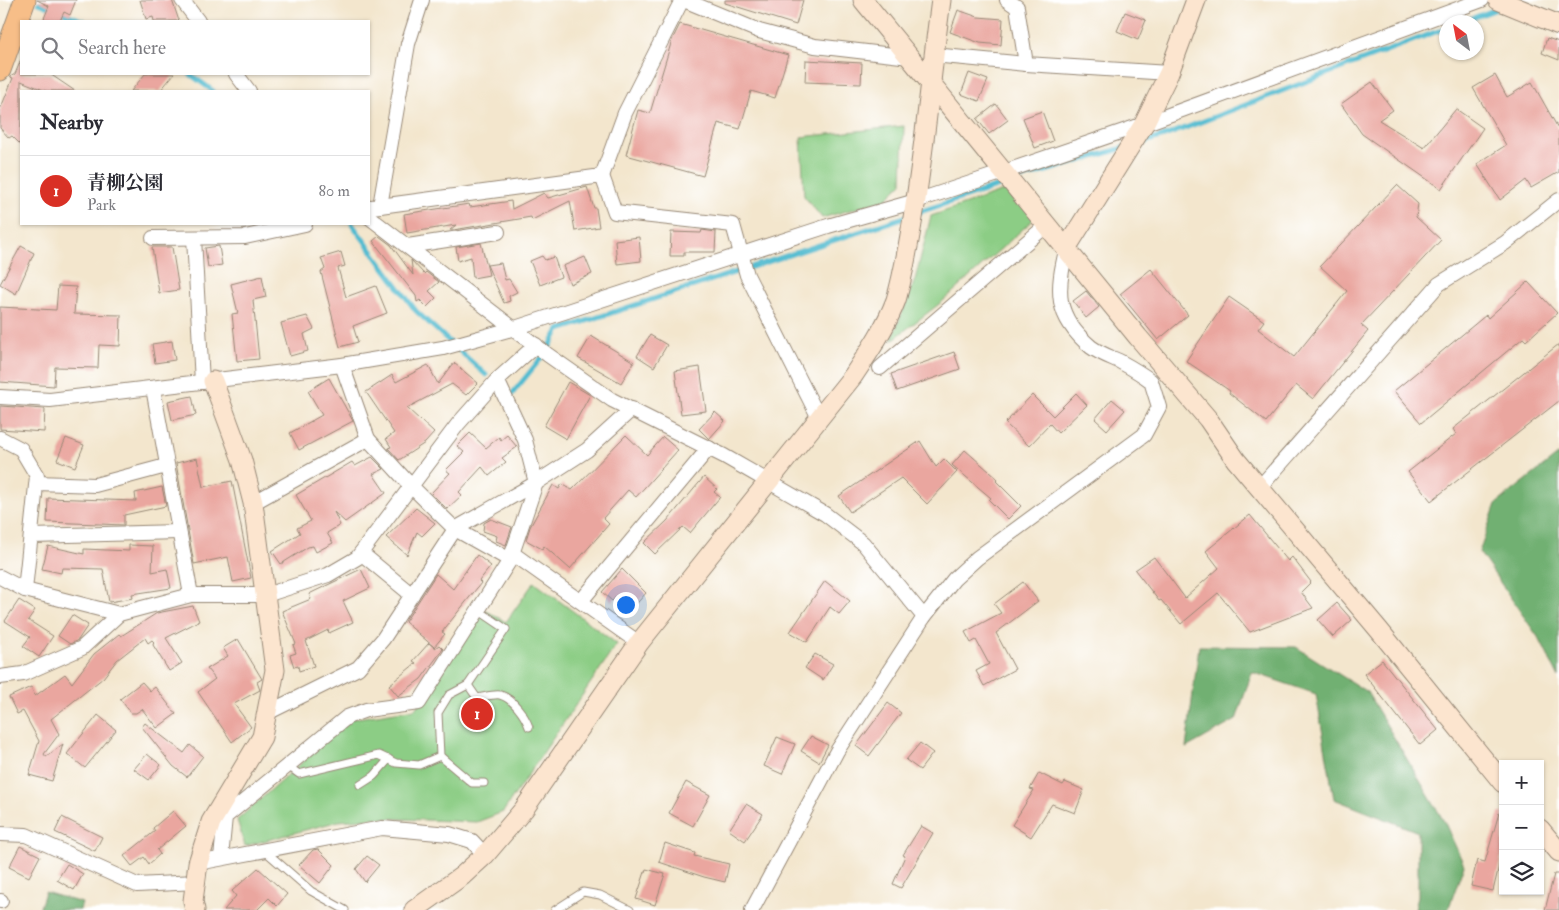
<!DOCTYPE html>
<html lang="en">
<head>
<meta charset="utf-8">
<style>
  :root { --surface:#fff; --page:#f2f2f3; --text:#2b2b33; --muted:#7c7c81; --line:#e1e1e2; --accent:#d93025 }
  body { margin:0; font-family:"IM FELL Double Pica","Noto Serif JP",serif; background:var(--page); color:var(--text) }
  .controls { position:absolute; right:15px; bottom:15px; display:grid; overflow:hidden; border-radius:0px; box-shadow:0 1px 4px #0004 }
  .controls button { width:45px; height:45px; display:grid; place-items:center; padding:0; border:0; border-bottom:1px solid var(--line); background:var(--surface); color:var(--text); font:25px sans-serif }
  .compass { position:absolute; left:1439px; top:15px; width:45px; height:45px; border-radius:50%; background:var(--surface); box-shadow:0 1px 4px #0004; rotate:328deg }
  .you { position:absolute; left:625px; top:604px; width:18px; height:18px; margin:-12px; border:4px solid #fff; border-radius:50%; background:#1a73e8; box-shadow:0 0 0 8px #1a73e833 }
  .badge { display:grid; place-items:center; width:32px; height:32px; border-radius:50%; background:var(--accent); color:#fff; font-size:16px; font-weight:700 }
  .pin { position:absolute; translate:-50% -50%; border:2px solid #fff; box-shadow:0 1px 5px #0006 }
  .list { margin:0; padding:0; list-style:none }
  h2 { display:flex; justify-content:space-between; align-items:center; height:65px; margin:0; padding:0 20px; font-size:21px }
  h2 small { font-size:16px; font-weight:400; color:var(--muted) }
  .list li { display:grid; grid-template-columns:32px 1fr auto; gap:15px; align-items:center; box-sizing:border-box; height:70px; padding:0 20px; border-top:1px solid var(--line) }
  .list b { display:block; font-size:19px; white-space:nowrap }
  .list p { margin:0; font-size:16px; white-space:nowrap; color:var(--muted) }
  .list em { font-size:16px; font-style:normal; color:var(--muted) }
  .icon { flex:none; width:28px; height:28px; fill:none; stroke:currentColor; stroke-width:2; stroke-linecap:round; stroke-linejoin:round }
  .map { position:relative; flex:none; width:1559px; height:910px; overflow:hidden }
  .search { position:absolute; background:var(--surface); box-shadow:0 1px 4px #0004; left:20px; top:20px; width:350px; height:55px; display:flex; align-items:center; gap:12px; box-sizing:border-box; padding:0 18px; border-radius:0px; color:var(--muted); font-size:19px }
  .panel { position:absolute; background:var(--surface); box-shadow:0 1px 4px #0004; left:20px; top:90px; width:350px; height:135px; border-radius:0px }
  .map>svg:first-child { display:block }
  .green { fill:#8ccd85; stroke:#647c52 }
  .forest { fill:#71b072; stroke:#566d48 }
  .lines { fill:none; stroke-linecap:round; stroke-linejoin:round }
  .stream { stroke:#53bcd0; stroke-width:5 }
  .building { fill:#eaa69f }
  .lane-casing { stroke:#978876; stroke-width:9 }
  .street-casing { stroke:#978876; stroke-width:16 }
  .secondary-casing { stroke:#978876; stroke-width:21 }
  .primary-casing { stroke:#978876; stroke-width:23 }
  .lane { stroke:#fff; stroke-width:7 }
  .street { stroke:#fff; stroke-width:14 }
  .secondary { stroke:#fce5cf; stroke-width:19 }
  .primary { stroke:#f7be88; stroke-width:21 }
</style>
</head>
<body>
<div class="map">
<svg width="1559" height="910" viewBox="0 0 1559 910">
  <rect width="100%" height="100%" fill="#fff"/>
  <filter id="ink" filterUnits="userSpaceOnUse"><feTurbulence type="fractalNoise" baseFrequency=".02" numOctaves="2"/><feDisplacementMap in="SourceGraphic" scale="10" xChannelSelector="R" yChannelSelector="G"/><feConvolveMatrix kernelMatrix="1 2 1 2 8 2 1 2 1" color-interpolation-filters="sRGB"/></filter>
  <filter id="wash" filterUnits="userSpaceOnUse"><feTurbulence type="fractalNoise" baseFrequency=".0096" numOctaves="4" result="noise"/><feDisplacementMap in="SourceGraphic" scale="20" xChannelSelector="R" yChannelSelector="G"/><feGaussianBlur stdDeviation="1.12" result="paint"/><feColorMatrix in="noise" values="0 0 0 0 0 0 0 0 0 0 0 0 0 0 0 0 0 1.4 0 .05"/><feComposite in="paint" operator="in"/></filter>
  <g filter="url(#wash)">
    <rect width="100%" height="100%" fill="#f3e6cd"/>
    <g class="green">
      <polygon points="904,126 902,183 885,200 822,218 804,196 801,137"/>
      <polygon points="1009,189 1034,219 943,301 891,341 915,280 931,216"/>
      <polygon points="534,582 617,644 503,812 477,822 374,818 339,821 245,846 237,820 351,719 415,709 485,610 506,622"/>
    </g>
    <g class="forest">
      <polygon points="1559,454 1559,678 1540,640 1479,552 1496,504"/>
      <polygon points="1199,646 1296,647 1367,692 1445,823 1464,865 1448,910 1415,910 1418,896 1418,832 1334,799 1316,694 1252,672 1236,720 1186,748"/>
      <polygon points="45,892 82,903 80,910 39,910"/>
    </g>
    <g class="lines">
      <g class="stream">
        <polyline points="39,3 84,21"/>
        <polyline points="1462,22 1502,7"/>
        <polyline points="190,74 213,91"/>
        <polyline points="1138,144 1167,135 1446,28"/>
        <polyline points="1016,180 1123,148"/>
        <polyline points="919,212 1008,183"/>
        <polyline points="352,224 416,311 486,375"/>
        <polyline points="507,400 547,351 559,330 908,216"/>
      </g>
    </g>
    <g id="blocks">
      <g class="building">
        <polygon points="37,0 76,0 70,15 64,12 60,21 43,21 49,6"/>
        <polygon points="140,0 172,0 179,21 154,21 153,17 146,19"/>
        <polygon points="725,0 803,0 796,25 725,3"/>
        <polygon points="958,10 978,17 1003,19 1001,45 980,43 950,32"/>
        <polygon points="1125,12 1146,20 1138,40 1117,31"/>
        <polygon points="680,24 788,55 775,98 751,91 740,129 718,123 703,176 626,155 638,110 650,113 672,40"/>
        <polygon points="1547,38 1559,42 1559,60 1542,53"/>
        <polygon points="21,60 21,74 50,74 75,91 46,91 21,81 21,145 12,136 9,138 0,128 0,110 13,78 10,77 15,74"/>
        <polygon points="806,60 862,63 861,84 805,82"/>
        <polygon points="969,73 988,80 979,101 961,94"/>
        <polygon points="145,74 174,74 160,91 131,91"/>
        <polygon points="1495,75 1507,97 1532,82 1559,130 1559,172 1531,188 1526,180 1500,200 1477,164 1506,145 1473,88"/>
        <polygon points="1372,82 1393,110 1379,120 1424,148 1456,109 1483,128 1441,189 1362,134 1341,104"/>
        <polygon points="996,104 1008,120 989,134 977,119"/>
        <polygon points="1042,111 1053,141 1035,148 1023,118"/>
        <polygon points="1397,185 1418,204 1416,217 1441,240 1361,325 1368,331 1313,399 1296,385 1266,422 1229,393 1230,391 1186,361 1229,297 1264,321 1258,329 1294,357 1347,291 1320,266"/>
        <polygon points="587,187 594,208 596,208 599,227 575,231 570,201 532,220 531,217 453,230 450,230 456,225 407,233 404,214 469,204 470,207 511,201 512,209 544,193 548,198"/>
        <polygon points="702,230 716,232 715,252 684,252 684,256 670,256 671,232 701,233"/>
        <polygon points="379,236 391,245 413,275 411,260 424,274 426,272 439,282 429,291 436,298 427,307 420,300 417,302 416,296 373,241"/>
        <polygon points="639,237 641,261 617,264 615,240"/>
        <polygon points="481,243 489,275 473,278 471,257 458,261 456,247"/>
        <polygon points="21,246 34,253 16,294 0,284"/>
        <polygon points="219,246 222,265 208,267 205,248"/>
        <polygon points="152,247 172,247 179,290 159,293"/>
        <polygon points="341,252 345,266 338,268 346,297 376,286 387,313 353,326 358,342 340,347 321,272 325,269 321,258"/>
        <polygon points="542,256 545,260 554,257 561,277 540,285 530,261"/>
        <polygon points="585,257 592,274 570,284 563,266"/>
        <polygon points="501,263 505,280 509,279 517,292 509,296 510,301 504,303 487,265"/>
        <polygon points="1151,269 1188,315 1158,340 1120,294"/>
        <polygon points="262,276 266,297 253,300 259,359 237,361 232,314 238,313 231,284"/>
        <polygon points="1528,282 1557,313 1526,341 1523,338 1421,423 1394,391 1486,315 1488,318"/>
        <polygon points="58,286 76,287 74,314 121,315 120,346 99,345 98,368 55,367 54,386 0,382 0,307 56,310"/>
        <polygon points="1086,291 1099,307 1086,318 1073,301"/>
        <polygon points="307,316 314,329 304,334 308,351 290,356 281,323"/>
        <polygon points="650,335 667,345 654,367 637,356"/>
        <polygon points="591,336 634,362 621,383 578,358"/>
        <polygon points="172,341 175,360 155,363 152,344"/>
        <polygon points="1559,344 1559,401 1431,501 1408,472 1456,434 1453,429"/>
        <polygon points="954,352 960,369 897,391 891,374"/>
        <polygon points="454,363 478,383 466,395 452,384 407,408 434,433 425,443 399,460 388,448 391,447 386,439 394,433 366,392 392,375 396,382 428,365 438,384"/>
        <polygon points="700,367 706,411 681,414 675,371"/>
        <polygon points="329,378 353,421 299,450 290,433 322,415 308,391"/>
        <polygon points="568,382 590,395 566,439 544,426"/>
        <polygon points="1076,393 1087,405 1058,433 1050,424 1029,446 1005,423 1032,395 1053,416"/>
        <polygon points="192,396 196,415 172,420 168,401"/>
        <polygon points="1112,399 1125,410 1107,430 1095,419"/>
        <polygon points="0,406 45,409 44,432 0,429"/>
        <polygon points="715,412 725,421 709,439 699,429"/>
        <polygon points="470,433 486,448 499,437 501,440 507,435 517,447 502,458 506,462 489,476 482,467 459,492 462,495 447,509 431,493 450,473 446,470 464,452 457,446"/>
        <polygon points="626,435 647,455 663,437 678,450 636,497 628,490 603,518 609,524 570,569 544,546 542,549 526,540 530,527 553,485 559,489 562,484 572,490"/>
        <polygon points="66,438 84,445 75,467 57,460"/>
        <polygon points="920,441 936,467 944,459 957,472 927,504 901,478 850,512 839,496"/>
        <polygon points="965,450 998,479 996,481 1021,506 1008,519 989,500 991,498 952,465"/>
        <polygon points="372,457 384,469 373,474 386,493 345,522 334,512 340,525 327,533 333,543 316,552 313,546 308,547 281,564 272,551 300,533 297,528 311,521 296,495 352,462 355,466"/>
        <polygon points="197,458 203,487 232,481 251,578 233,582 228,557 194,564 176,463"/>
        <polygon points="704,477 717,489 714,492 720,497 690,533 683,527 655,554 644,543 667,521"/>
        <polygon points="162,487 166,506 124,515 124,525 47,522 48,498 136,501 135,493"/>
        <polygon points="416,508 435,523 422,536 417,532 407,555 386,537"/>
        <polygon points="1250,515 1288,561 1292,557 1311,582 1301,592 1313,608 1250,632 1218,593 1181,624 1161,600 1159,601 1135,570 1154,557 1185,598 1219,568 1206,551"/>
        <polygon points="491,519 512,527 506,545 496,541 497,536 483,531 484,523"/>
        <polygon points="129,545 153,546 152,572 167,569 171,588 132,594 133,598 109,602 103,569 62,568 61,573 42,569 48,546 84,554 84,549 129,551"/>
        <polygon points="477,555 491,566 479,581 481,583 442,632 445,634 434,647 405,622 436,574 453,589"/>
        <polygon points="361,569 370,588 343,601 353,622 329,633 328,630 306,641 314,666 299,671 298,666 294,667 290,655 296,653 293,645 296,644 282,611 311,599 309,594"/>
        <polygon points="622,569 646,593 631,610 616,597 612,601 602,592"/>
        <polygon points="825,581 850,601 839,614 830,607 807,642 790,632"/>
        <polygon points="1023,582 1038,601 996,633 1015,669 984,686 976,671 989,664 976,640 971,643 965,632 1001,613 994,604"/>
        <polygon points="19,600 35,610 28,620 53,636 39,657 23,646 30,637 5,621"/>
        <polygon points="1337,603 1352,620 1333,637 1318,620"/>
        <polygon points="193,606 199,621 166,638 182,663 169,671 153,645 154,642 152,640 148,643 145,638 117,660 103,678 51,719 59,734 44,754 46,757 63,744 52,781 29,775 39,741 23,711 17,714 9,697 31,687 35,696 65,674 72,683 94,654 119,634 121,636 157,613"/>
        <polygon points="72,615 88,625 78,640 70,644 58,636"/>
        <polygon points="238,639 262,679 257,682 260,690 234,704 251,727 232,742 198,692 215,679 207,669 228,656 223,648"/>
        <polygon points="429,643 435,648 439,645 443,649 421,679 398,696 389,685 416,663 413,661"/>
        <polygon points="815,654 833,664 823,680 805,668"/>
        <polygon points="1382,660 1438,730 1420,745 1364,674"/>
        <polygon points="142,682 150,691 155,687 176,714 157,728 142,709 136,713 131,713 120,699"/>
        <polygon points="888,703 901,713 869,756 856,746"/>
        <polygon points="98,715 116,730 85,768 67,754"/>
        <polygon points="145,723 184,753 190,745 203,756 187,777 173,766 142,727"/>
        <polygon points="811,736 828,745 819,762 801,751"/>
        <polygon points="777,737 795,744 782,774 764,766"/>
        <polygon points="920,743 933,753 920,770 906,760"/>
        <polygon points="147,754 161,765 149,780 134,769"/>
        <polygon points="1039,773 1063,785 1065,782 1084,790 1075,813 1052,804 1031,837 1012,825 1034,790 1030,789"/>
        <polygon points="686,782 710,795 693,826 669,813"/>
        <polygon points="746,804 763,814 745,841 729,830"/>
        <polygon points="173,811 186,826 157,850 160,854 149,864 144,857 132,866 124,856 155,831 153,828"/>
        <polygon points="1499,813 1503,813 1503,849 1493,891 1471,886 1477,860 1485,862"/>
        <polygon points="62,817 102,837 95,851 55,832"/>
        <polygon points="921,826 933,833 901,888 893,884 905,856 903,855"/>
        <polygon points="665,843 695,853 694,856 729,864 725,882 704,877 659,862"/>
        <polygon points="20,846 40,856 29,877 9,867"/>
        <polygon points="318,849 334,865 320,883 299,865 313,850"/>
        <polygon points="367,856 379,865 365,882 356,869"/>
        <polygon points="67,864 83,874 74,890 57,880"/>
        <polygon points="258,868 287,894 277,906 269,898 257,910 224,910 236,896 232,891"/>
        <polygon points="646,869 665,874 655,905 636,899"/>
        <polygon points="1554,874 1559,874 1559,910 1545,910"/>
      </g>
    </g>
  </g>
  <g filter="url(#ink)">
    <use href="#blocks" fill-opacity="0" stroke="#978876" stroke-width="1"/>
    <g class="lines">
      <g class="lane-casing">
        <g id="lane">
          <path d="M468,685L477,698C484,697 494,694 500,695C513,698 525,716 529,727"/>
          <polyline points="440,756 472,783 484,783"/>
          <polyline points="288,766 299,774 379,755 396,763 419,765 440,756 438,713 449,695 468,685 506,629 478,610"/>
          <polyline points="360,785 374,776 389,759"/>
          <polyline points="265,851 311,891 345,910"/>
          <polyline points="555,910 583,892 600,895 630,910"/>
        </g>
      </g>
      <g class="street-casing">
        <g id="street">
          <polyline points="182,0 198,21"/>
          <polyline points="684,0 759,31 815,46 910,57"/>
          <polyline points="1007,0 1017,7 1026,64 1169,73"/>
          <polyline points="933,55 1026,64"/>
          <polyline points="236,74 249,91"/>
          <polyline points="602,176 625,113 682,0"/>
          <polyline points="380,206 602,176 615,212 733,225 747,275 819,418"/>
          <polyline points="371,207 380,206 408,44 422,0"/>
          <polyline points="369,217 548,355 612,400 724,456 825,514 863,543 924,617"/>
          <polyline points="153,238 245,237 305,224"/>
          <polyline points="194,238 202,382"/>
          <polyline points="408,246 498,232"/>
          <polyline points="880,368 1048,224"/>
          <polyline points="153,388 191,595"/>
          <polyline points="0,397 50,400 342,365 443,348 515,328 828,226 916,201 1004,172 1144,124 1482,0"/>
          <polyline points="0,438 21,449 37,476 25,590"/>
          <polyline points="368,439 411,486 455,529 510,560 536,483 525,440 497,380"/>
          <polyline points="37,483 95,485 166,466"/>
          <polyline points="1260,487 1439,284 1505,243 1559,200"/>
          <polyline points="253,503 368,439 342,365"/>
          <polyline points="32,536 178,532"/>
          <polyline points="361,553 412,595"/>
          <polyline points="512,553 639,643"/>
          <polyline points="0,577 25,590 119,614"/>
          <polyline points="581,601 709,448"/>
          <polyline points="0,677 23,674 82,648 119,614 191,595 266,595 328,575 357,558 458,424 497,380 536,345"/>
          <polyline points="267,713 358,668 383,639 455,529 536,483 587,450 632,409"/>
          <polyline points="0,834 26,835 137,885 196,882"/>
          <polyline points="221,858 225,817 347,717 366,710 419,703 510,560"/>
          <polyline points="198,863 382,828 449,834 472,841 485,855"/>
          <polyline points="0,901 1,901"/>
          <path d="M752,910L837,751L924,617L954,579L977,558L1144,435L1159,407L1151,381C1141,373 1130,367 1119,361C1110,357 1099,353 1091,347C1054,316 1056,290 1067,247"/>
        </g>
      </g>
      <g class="secondary-casing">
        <g id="secondary">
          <polyline points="863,0 1138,337 1208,419 1236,460 1379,630 1503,783"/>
          <polyline points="1498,0 1559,25"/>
          <polyline points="1067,247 1144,124 1169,73 1196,0"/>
          <polyline points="1540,829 1559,852"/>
          <polyline points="195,910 193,901 198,863 211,822 262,737 275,670 253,503 242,460 213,381"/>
          <path d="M414,910L462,876L485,855L524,809L639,643L853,376C869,352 886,327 896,300C904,273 908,246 913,218C925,146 931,73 941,0"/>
        </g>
      </g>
      <g class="primary-casing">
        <polyline id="primary" points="0,70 25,0"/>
      </g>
      <use href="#lane" class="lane"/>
      <use href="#street" class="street"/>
      <use href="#secondary" class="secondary"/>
      <use href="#primary" class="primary"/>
    </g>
  </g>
</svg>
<div class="controls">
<button>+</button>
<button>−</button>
<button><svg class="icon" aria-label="layers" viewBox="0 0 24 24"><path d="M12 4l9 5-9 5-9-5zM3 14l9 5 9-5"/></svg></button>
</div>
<svg class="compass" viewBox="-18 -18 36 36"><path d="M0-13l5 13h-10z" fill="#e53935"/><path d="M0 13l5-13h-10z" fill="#7c7c81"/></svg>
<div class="you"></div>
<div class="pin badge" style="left:477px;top:714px">1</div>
<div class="search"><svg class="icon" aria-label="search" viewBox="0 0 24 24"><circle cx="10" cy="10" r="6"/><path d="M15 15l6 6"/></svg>Search here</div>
<section class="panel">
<h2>Nearby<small></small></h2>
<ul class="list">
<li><span class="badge">1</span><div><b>青柳公園</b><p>Park</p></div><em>80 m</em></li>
</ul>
</section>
</div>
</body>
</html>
